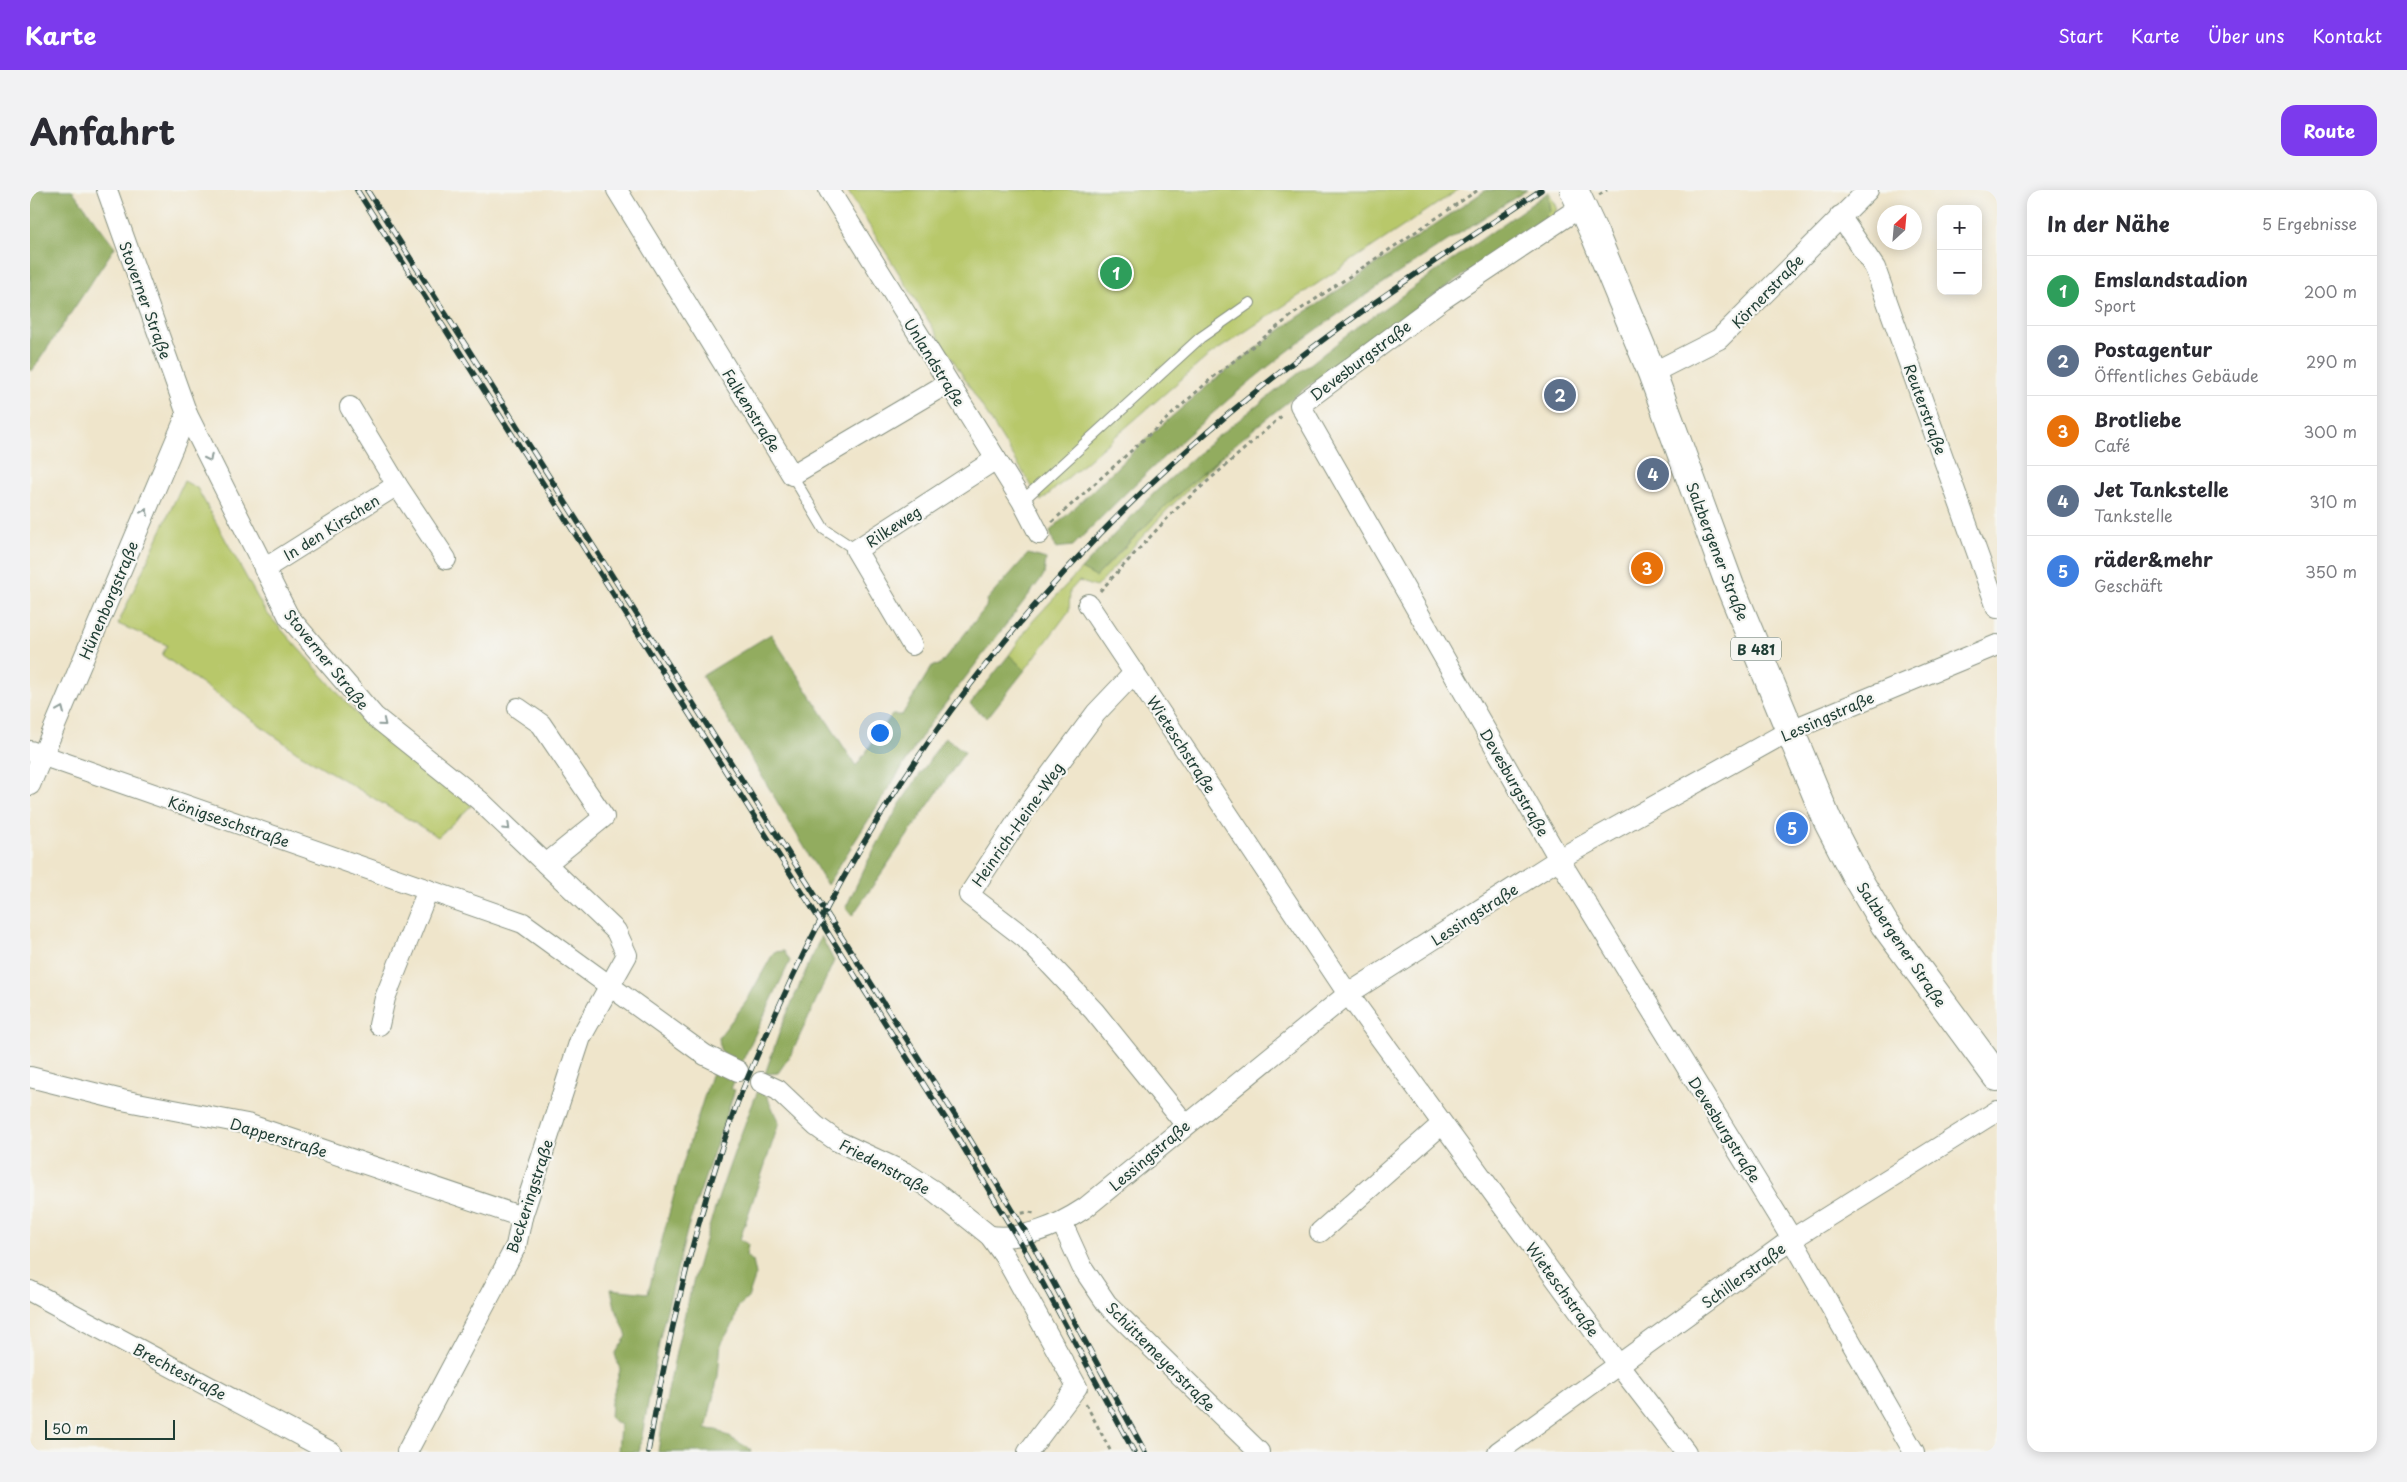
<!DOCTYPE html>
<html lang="de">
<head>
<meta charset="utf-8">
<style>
  :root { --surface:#fff; --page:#f2f2f3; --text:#2b2b33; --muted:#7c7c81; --line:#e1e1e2; --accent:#7c3aed }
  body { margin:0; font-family:"Playpen Sans",sans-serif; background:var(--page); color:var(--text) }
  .controls { position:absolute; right:15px; top:15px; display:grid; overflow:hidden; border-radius:10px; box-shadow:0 2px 12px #0003 }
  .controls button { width:45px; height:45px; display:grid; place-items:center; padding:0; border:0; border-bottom:1px solid var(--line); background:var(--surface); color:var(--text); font:25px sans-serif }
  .compass { position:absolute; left:1847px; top:15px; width:45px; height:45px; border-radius:50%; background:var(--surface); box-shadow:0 2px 12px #0003; rotate:26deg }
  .scale { position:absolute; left:15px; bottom:12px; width:130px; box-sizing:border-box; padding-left:5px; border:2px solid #1f3d34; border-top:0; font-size:14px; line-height:18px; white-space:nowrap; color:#1f3d34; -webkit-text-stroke:4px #f6f6f2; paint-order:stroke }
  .you { position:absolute; left:849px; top:542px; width:18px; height:18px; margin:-12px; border:4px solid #fff; border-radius:50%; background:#1a73e8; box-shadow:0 0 0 8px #1a73e833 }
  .badge { display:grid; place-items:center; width:32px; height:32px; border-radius:50%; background:var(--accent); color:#fff; font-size:16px; font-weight:700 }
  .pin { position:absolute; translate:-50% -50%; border:2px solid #fff; box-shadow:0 1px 5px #0006 }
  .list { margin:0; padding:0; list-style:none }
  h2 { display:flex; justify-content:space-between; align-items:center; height:65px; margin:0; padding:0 20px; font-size:21px }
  h2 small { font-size:16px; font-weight:400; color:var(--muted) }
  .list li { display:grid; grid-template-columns:32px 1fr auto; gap:15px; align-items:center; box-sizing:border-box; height:70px; padding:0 20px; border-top:1px solid var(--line) }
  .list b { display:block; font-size:19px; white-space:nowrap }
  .list p { margin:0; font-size:16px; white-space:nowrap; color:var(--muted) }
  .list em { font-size:16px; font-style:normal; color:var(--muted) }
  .map { position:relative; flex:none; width:1967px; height:1262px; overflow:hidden; border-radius:15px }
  header { display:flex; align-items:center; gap:30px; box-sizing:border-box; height:70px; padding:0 25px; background:var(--accent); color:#fff }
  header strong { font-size:24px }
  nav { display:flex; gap:28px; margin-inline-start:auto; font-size:18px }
  .intro { display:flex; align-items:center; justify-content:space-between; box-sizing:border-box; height:120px; padding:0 30px }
  h1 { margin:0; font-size:35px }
  .button { padding:12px 22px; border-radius:15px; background:var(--accent); color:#fff; font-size:18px; font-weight:700 }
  main { display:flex; gap:30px; padding:0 30px }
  aside { flex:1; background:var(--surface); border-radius:15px; box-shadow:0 2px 12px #0003 }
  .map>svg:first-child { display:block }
  .green { fill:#b8c86b; stroke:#6c8250 }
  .forest { fill:#92ac5f; stroke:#58744a }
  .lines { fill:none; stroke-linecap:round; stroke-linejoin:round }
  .lane-casing { stroke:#879180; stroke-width:12 }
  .street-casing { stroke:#879180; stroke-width:22 }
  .primary-casing { stroke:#879180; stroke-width:30 }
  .path { stroke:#879180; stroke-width:3; stroke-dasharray:4 4; stroke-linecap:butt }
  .lane { stroke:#fff; stroke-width:10 }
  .street { stroke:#fff; stroke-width:20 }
  .primary { stroke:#fff; stroke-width:28 }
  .rail-casing { stroke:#1f3d34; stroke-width:5.5 }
  .rail { stroke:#f6f6f2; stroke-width:4; stroke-dasharray:11; stroke-linecap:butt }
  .oneway { stroke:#8f9e9a }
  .labels { text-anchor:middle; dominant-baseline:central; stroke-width:4.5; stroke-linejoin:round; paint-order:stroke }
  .shield { fill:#f6f6f2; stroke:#60746d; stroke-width:1 }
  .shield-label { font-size:14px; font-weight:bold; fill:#1f3d34 }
  .street-label { font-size:15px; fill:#1f3d34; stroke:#f6f6f2 }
</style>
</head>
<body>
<header>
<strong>Karte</strong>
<nav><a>Start</a><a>Karte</a><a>Über uns</a><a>Kontakt</a></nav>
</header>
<div class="intro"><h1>Anfahrt</h1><a class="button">Route</a></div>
<main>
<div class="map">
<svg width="1967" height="1262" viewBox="0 0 1967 1262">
  <rect width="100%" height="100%" fill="#f6f6f2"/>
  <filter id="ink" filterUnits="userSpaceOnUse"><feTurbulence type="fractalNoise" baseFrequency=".02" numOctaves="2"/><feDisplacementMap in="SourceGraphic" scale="10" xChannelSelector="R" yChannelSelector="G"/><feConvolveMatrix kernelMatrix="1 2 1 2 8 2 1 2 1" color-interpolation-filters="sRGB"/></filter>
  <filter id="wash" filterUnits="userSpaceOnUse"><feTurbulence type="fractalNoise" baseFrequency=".0096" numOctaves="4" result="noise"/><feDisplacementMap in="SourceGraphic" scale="20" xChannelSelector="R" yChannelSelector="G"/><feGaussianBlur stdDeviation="1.12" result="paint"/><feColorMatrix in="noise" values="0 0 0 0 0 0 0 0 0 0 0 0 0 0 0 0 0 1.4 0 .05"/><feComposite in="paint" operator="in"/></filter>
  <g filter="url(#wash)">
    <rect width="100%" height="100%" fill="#efe5cb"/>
    <g class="green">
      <polygon points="817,0 1428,0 1177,167 1011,311"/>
      <polygon points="1519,2 1527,19 1524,25 1515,31 1516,25 1520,21 1517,3"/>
      <polygon points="1201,258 1137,320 1066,397 1049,391 1040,401 1039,421 995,480 979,465 1002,432 1051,379 1066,387 1135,316"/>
      <polygon points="154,291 167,298 235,421 333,531 442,615 408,647 267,562 132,465 137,455 88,434"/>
    </g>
    <g class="forest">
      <polygon points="0,0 42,0 85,57 2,181 0,179"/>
      <path d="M1456,0H1497C1404,60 1309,118 1223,189C1160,241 1100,297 1043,356L1025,358L1020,341L1125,241L1182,192L1261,132Z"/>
      <path d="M1517,3L1520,21L1516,25L1515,31C1356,136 1195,245 1066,387L1051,379L1123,304L1182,251L1329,136Z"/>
      <polygon points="998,364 1016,369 1014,385 899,535 797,695 672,486 741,444 826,576 862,525 872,525 902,476 910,475 956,417 957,410"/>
      <polygon points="979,465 995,480 957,528 940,514"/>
      <polygon points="915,547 935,562 822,726 816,717 838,671 870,614"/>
      <polygon points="791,746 804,771 762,863 748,883 735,884 752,835"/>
      <polygon points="754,761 760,771 711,874 696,867 690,859 689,847 716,812 744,762"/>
      <polygon points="688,880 706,887 701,899 705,900 658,1037 631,1143 609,1262 588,1262 590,1235 580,1228 581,1212 590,1180 585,1164 597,1146 585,1117 581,1099 618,1103 649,986 681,885"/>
      <path d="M729,898L737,906L749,933L710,1049L718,1054L716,1066L723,1071L726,1085L718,1108L708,1117L704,1133L691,1153L688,1186L676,1239L687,1240L722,1260L721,1262H628C646,1136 681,1016 729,898Z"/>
    </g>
  </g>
  <g filter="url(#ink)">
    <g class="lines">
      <g class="lane-casing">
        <g id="lane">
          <polyline points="762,285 794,339 826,360"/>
          <polyline points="992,311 1170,148 1220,113"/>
        </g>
      </g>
      <g class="street-casing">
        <g id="street">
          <polyline points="77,0 157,224 259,427 344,526 449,610 586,741 597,765 551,847 492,1027 486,1056 377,1262"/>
          <polyline points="587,0 762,285 918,193"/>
          <polyline points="799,0 992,311 1009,344"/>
          <polyline points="1552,16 1413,109 1270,215 1529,669 1762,1049 1884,1262"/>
          <polyline points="1810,26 1845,78 1967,418"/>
          <polyline points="1622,183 1689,149 1838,0"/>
          <polyline points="320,217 367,295 416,369"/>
          <polyline points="234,379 367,295"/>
          <polyline points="1058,414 1318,804 1588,1174 1656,1262"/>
          <polyline points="882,455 826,360 966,269"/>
          <polyline points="1105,482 1066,523 1000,612 939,705 995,748 1064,821 1156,935"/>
          <polyline points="488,518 511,534 574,627 516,674"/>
          <polyline points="0,561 493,733 675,865 708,881"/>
          <polyline points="0,595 157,224"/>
          <polyline points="349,835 355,808 398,700"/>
          <polyline points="0,887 92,910 217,934 492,1027"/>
          <polyline points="731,892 748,900 786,936 807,951 876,983 904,1001 960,1046 975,1067 1047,1197 998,1262"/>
          <polyline points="1032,1033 1052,1077 1077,1114 1229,1262"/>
          <polyline points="1290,1042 1412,934"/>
          <path d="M960,1046C995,1050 1026,1037 1055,1018L1318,804L1529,669L1759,541L1967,455"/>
          <polyline points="0,1101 301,1262"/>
          <polyline points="1468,1262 1762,1049 1967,921"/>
        </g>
      </g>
      <g class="primary-casing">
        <polyline id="primary" points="1544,0 1565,45 1622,183 1700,396 1798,632 1826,686 1855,735 1967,887"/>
      </g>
      <g class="path">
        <polyline points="1569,5 1577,0"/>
        <polyline points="1022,332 1181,189 1265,123 1448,0"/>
        <polyline points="1070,401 1145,320 1254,224"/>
        <polyline points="976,1026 999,1022 1004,1023"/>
        <polyline points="1056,1214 1081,1262"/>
      </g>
      <use href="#lane" class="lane"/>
      <use href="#street" class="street"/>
      <use href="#primary" class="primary"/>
      <g class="rail-casing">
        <g id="rail">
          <polyline points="327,0 926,945 997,1064 1104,1262"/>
          <polyline points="337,0 935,941 997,1044 1115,1262"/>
          <path d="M618,1262C638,1145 665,1031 705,919C717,887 732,855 746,823C841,608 981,419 1155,262C1264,163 1389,81 1511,0"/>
        </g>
      </g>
      <use href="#rail" class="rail"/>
    </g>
    <defs><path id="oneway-chevron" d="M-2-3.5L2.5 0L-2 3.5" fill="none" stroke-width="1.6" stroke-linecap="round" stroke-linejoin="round" transform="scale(1.25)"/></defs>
    <g class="oneway">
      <use href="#oneway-chevron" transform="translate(179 268) rotate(63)"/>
      <use href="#oneway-chevron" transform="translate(115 322) rotate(-67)"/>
      <use href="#oneway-chevron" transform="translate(31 520) rotate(-67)"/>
      <use href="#oneway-chevron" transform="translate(353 533) rotate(39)"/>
      <use href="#oneway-chevron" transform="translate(477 637) rotate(44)"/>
    </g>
  </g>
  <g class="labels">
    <rect class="shield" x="1701" y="447.5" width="50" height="23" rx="4"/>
    <g class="shield-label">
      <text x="1726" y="459">B 481</text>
    </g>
    <g class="street-label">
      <text transform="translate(1737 101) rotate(-46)">Körnerstraße</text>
      <text transform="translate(116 110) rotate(70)">Stoverner Straße</text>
      <text transform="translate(1330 170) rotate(-37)">Devesburgstraße</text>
      <text transform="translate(905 172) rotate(58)">Unlandstraße</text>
      <text transform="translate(1896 219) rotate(70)">Reuterstraße</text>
      <text transform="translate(722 220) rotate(58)">Falkenstraße</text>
      <text transform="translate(863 336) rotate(-33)">Rilkeweg</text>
      <text transform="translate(301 337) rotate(-32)">In den Kirschen</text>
      <text transform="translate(1688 361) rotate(69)">Salzbergener Straße</text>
      <text transform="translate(78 410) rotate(-67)">Hünenborgstraße</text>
      <text transform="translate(297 469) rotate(51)">Stoverner Straße</text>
      <text transform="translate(1797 526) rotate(-24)">Lessingstraße</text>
      <text transform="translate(1152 554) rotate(57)">Wieteschstraße</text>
      <text transform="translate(1485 592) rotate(60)">Devesburgstraße</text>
      <text transform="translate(199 631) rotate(19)">Königseschstraße</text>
      <text transform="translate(987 634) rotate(-55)">Heinrich-Heine-Weg</text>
      <text transform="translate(1444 724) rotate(-33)">Lessingstraße</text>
      <text transform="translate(1872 754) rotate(56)">Salzbergener Straße</text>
      <text transform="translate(1695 939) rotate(58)">Devesburgstraße</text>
      <text transform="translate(249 947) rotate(17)">Dapperstraße</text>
      <text transform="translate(1119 965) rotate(-40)">Lessingstraße</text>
      <text transform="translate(855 976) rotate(28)">Friedenstraße</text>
      <text transform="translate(499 1006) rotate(-72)">Beckeringstraße</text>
      <text transform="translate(1713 1085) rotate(-36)">Schillerstraße</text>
      <text transform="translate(1533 1099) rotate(54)">Wieteschstraße</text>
      <text transform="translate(1131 1166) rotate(45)">Schüttemeyerstraße</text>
      <text transform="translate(150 1181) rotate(28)">Brechtestraße</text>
    </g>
  </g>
</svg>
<div class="controls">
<button>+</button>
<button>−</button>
</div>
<svg class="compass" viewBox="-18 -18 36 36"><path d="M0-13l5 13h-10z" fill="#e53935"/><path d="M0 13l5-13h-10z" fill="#7c7c81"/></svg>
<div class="scale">50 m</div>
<div class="you"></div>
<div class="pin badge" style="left:1086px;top:83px;background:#2e9e5b">1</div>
<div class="pin badge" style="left:1530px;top:205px;background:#5c6f8a">2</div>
<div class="pin badge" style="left:1617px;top:378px;background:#e8710a">3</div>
<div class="pin badge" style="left:1623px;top:284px;background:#5c6f8a">4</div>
<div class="pin badge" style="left:1762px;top:638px;background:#3f7fe0">5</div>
</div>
<aside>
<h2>In der Nähe<small>5 Ergebnisse</small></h2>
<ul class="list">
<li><span class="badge" style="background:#2e9e5b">1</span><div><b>Emslandstadion</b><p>Sport</p></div><em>200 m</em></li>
<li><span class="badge" style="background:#5c6f8a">2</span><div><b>Postagentur</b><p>Öffentliches Gebäude</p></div><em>290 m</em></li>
<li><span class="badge" style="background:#e8710a">3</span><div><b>Brotliebe</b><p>Café</p></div><em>300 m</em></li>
<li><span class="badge" style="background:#5c6f8a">4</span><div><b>Jet Tankstelle</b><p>Tankstelle</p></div><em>310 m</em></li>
<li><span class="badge" style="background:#3f7fe0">5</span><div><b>räder&amp;mehr</b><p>Geschäft</p></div><em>350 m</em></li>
</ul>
</aside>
</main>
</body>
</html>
